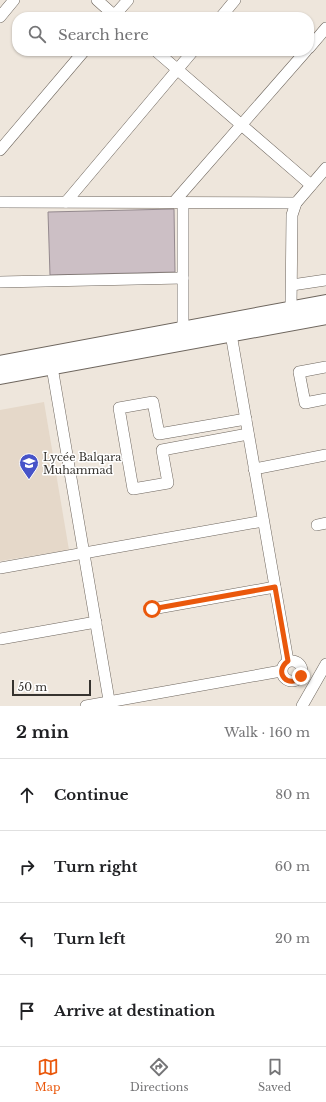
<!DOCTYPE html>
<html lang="en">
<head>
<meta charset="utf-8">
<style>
  :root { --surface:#fff; --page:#f2f2f2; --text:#202124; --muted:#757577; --line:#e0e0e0; --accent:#ea580c }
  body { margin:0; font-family:"Libre Baskerville",serif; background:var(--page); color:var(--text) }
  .scale { position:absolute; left:12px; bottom:10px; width:79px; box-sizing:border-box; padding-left:4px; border:2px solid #36332f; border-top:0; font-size:11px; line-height:14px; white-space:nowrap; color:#36332f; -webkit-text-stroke:3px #fff; paint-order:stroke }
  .stop { position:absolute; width:12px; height:12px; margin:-9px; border:3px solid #ea580c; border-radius:50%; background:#fff }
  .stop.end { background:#ea580c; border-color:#fff; box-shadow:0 1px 4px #0008 }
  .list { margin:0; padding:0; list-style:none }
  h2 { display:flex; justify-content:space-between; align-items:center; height:52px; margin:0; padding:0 16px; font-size:17px }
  h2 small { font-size:13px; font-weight:400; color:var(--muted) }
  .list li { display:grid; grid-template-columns:26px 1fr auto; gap:12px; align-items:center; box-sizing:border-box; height:72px; padding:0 16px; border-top:1px solid var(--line) }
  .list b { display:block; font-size:15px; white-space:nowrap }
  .list em { font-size:13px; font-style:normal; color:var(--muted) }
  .icon { flex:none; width:22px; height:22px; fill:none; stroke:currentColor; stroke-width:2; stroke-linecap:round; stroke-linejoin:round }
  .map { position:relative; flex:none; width:326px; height:706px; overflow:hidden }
  .search { position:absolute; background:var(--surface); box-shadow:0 1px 3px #0004; left:12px; right:12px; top:12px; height:44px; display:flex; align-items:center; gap:10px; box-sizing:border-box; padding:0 14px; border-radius:16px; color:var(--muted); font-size:15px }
  .sheet { height:340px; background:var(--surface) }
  nav { display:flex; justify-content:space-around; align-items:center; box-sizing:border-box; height:56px; border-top:1px solid var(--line); background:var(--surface); font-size:11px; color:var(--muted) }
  nav a { display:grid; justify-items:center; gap:2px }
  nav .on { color:var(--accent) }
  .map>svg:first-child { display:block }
  .built { fill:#e5d8c9 }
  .building { fill:#ccbfc5; stroke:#94898e }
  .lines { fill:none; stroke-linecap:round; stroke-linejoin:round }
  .street-casing { stroke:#6e665e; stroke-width:12 }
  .secondary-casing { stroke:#6e665e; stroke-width:18 }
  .street { stroke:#fff; stroke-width:11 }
  .secondary { stroke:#fff; stroke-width:16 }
  .route { stroke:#ea580c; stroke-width:5 }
  .labels { text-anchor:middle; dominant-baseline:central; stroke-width:3; stroke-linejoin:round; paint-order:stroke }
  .poi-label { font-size:11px; fill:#36332f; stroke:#fff; text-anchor:start }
</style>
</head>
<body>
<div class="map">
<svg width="326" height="706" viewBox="0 0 326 706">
  <rect width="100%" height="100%" fill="#eee6dc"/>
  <polygon class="built" points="44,402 69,550 0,561 0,410"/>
  <polygon class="building" points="174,209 175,272 50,275 48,212"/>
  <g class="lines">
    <g class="street-casing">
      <g id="street">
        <polyline points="97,0 116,17"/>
        <polyline points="0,17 14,0"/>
        <polyline points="113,17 128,0"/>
        <polyline points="221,17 235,0"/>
        <polyline points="309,48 326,28"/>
        <polyline points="156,51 311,185"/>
        <polyline points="0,150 84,51"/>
        <polyline points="0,202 296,203"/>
        <polyline points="66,202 193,51"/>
        <polyline points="174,202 306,51"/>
        <polyline points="183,203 183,330"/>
        <polyline points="0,282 183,278"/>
        <polyline points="292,285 326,280"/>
        <polyline points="291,309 292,215 296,203 326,168"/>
        <polyline points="231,334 288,661"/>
        <polyline points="52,367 110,706"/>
        <polyline points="326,367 299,372 305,403 326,399"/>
        <polyline points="246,419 159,434 153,402 119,408 133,489 168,483 162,450 248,434"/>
        <polyline points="254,469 326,455"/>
        <polyline points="317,525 326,523"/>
        <polyline points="0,568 263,521"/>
        <polyline points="152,609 275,587"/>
        <polyline points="0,639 96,622"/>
        <circle cx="292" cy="671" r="10"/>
        <polyline points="86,706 281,671"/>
        <polyline points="302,706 326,664"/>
      </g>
    </g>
    <g class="secondary-casing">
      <g id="secondary">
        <polyline points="0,364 326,303"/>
        <polyline points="0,376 326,316"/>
      </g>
    </g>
    <use href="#street" class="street"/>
    <use href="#secondary" class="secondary"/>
  </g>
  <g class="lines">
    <path class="route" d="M152,609L275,587L288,661C272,673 290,690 301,676"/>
  </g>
  <defs>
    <g id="school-pin" transform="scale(1)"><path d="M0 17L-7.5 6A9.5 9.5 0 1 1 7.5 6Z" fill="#4753c8" stroke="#fff"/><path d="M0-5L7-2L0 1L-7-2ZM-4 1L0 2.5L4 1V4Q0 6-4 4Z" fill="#fff"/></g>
  </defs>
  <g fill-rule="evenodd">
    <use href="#school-pin" x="29" y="463"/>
  </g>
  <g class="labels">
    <g class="poi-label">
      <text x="43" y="457">Lycée Balqara<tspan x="43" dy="13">Muhammad</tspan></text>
    </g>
  </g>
</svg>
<div class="scale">50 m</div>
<div class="stop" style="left:152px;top:609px"></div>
<div class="stop end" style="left:301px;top:676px"></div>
<div class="search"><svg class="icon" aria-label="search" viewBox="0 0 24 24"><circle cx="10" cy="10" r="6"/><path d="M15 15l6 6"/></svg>Search here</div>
</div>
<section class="sheet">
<h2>2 min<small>Walk · 160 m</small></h2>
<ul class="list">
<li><svg class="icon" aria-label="ahead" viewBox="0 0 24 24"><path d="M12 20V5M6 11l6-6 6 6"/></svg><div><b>Continue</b></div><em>80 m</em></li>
<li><svg class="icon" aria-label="right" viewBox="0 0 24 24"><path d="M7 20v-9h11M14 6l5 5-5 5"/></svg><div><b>Turn right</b></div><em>60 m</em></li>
<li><svg class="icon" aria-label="left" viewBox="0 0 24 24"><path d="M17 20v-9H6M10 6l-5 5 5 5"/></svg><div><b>Turn left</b></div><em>20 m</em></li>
<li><svg class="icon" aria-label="arrive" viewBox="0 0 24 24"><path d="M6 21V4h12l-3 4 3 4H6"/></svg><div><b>Arrive at destination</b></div></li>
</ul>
</section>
<nav>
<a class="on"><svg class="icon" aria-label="map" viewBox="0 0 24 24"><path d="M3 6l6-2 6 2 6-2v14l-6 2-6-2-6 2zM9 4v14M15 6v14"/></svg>Map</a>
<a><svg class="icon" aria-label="directions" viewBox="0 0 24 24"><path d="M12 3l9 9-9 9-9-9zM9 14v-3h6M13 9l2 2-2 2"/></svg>Directions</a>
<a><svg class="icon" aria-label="saved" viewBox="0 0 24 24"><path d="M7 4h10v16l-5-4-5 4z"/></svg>Saved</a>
</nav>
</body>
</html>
